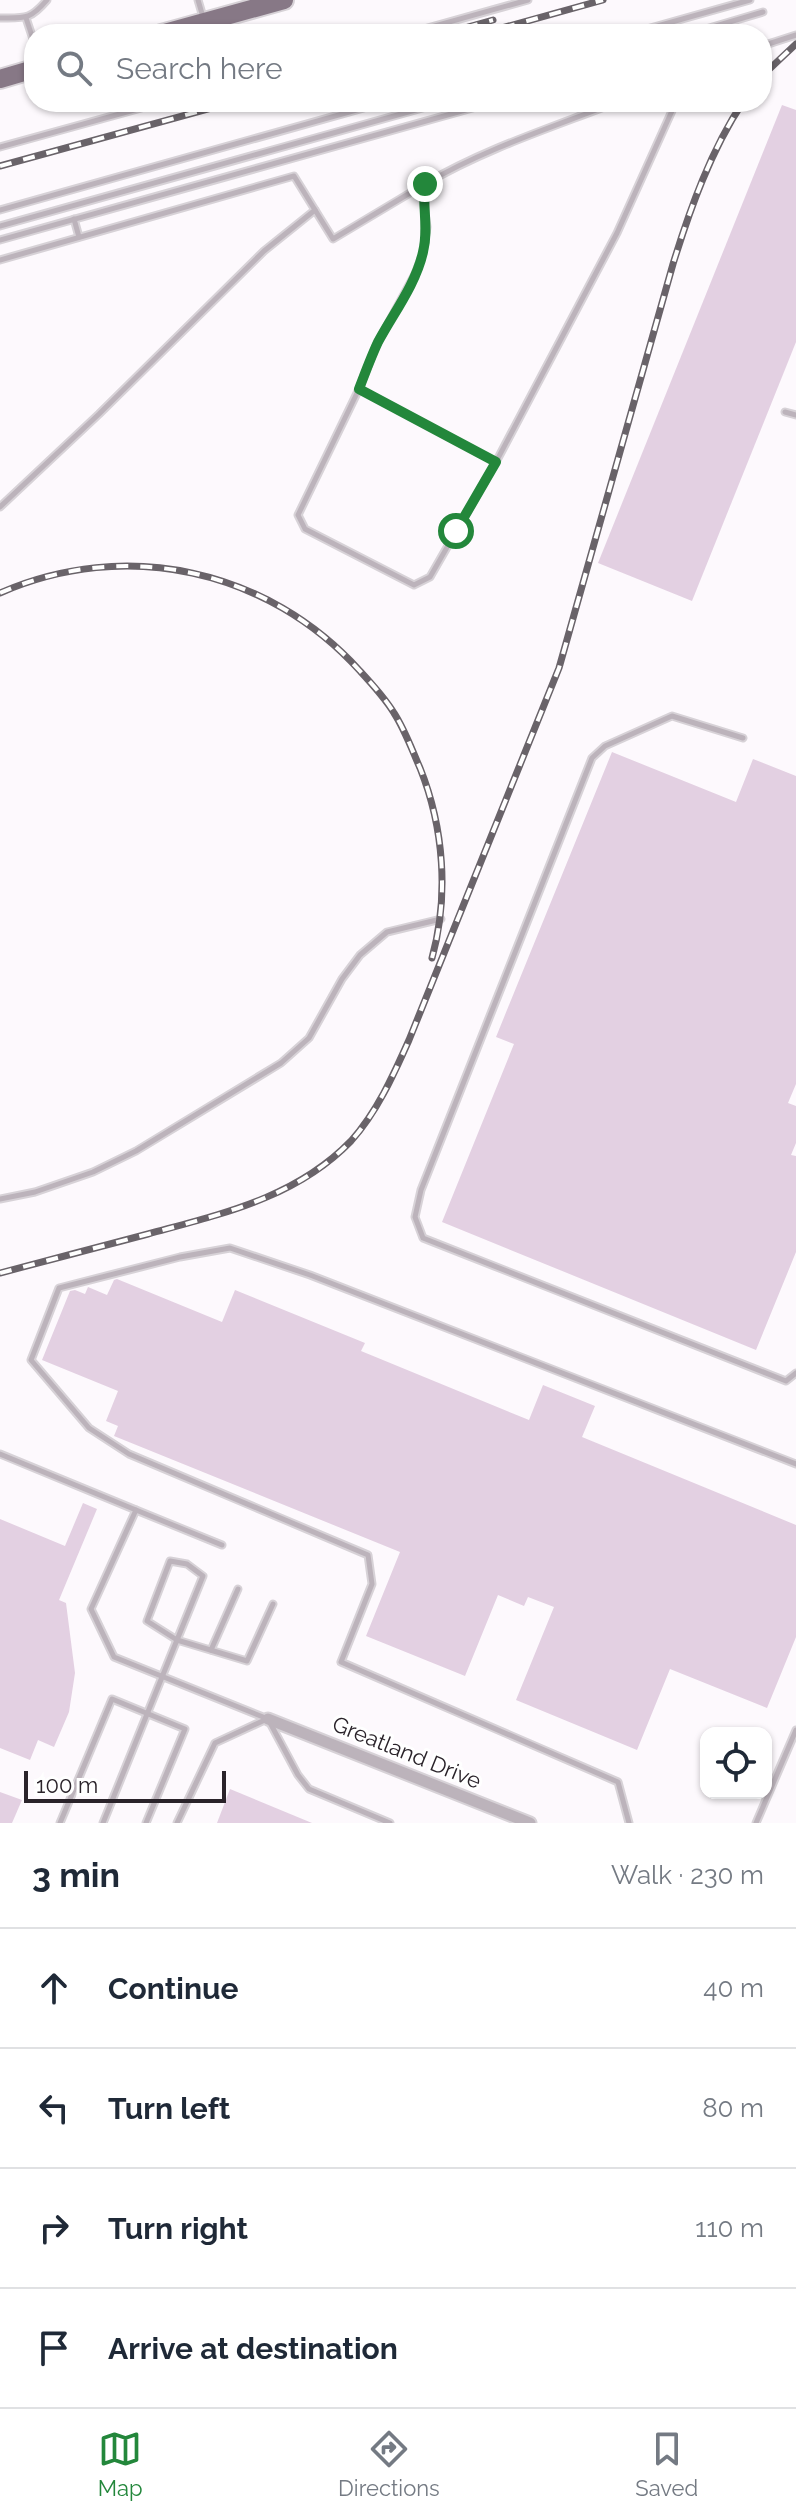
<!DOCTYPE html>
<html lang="en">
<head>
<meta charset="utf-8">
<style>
  :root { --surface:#fff; --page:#f2f2f3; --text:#1f2937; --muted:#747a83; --line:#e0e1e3; --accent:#23873b }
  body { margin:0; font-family:Raleway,sans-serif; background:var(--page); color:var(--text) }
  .controls { position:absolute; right:24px; bottom:24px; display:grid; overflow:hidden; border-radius:16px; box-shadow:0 2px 6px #0004 }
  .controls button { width:72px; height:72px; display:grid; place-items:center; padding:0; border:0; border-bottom:2px solid var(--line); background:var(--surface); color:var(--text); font:40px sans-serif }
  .scale { position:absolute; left:24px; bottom:20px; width:202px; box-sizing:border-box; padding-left:8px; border:4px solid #2a232a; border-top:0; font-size:22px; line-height:28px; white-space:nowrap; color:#2a232a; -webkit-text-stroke:6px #fff; paint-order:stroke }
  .stop { position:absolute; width:24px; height:24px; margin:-18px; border:6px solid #23873b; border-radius:50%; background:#fff }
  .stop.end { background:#23873b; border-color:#fff; box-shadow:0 2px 8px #0008 }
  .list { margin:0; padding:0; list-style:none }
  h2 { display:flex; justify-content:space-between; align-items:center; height:104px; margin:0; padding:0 32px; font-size:34px }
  h2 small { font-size:26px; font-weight:400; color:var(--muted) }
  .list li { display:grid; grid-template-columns:52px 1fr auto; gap:24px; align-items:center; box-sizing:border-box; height:120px; padding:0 32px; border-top:2px solid var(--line) }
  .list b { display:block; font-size:30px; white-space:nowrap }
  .list em { font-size:26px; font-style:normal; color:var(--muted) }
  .icon { flex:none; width:44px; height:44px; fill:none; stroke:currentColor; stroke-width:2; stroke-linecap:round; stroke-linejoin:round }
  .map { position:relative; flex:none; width:796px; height:1823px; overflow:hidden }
  .search { position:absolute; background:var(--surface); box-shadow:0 2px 6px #0004; left:24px; right:24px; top:24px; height:88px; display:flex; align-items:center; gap:20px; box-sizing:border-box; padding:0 28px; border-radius:32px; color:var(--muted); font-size:30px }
  .sheet { height:584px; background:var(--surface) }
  nav { display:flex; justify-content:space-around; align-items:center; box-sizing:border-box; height:112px; border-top:2px solid var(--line); background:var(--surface); font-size:22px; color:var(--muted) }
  nav a { display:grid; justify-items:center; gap:4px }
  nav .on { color:var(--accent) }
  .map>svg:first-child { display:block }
  .building { fill:#e3d0e2 }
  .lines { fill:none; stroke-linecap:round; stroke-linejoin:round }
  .lane-casing { stroke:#d7d2d7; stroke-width:9 }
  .street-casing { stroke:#d7d2d7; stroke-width:15 }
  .primary-casing { stroke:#d7d2d7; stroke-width:22 }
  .lane { stroke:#bcb3bb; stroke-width:5 }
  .street { stroke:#bcb3bb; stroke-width:11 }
  .primary { stroke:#877886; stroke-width:18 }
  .rail-casing { stroke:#696369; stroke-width:7 }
  .rail { stroke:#fff; stroke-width:4; stroke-dasharray:12; stroke-linecap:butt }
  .route { stroke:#23873b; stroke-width:10 }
  .labels { text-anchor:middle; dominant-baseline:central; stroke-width:6; stroke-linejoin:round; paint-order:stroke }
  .street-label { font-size:22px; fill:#2a232a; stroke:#fff }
</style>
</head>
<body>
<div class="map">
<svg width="796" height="1823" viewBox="0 0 796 1823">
  <rect width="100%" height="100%" fill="#fdf9fd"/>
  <g class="building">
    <polygon points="782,105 796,110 796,342 692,601 598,563"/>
    <polygon points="612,752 736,802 753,759 796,776 796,1084 788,1103 796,1106 796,1143 791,1155 796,1156 796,1252 756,1350 442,1222 514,1044 496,1037"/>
    <polygon points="117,1279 222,1322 235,1290 365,1343 361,1351 529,1420 543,1385 595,1406 582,1437 796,1525 796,1637 767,1708 670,1669 637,1750 516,1700 554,1607 528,1597 524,1606 498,1595 465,1676 366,1636 400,1552 114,1436 118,1426 106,1421 118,1391 42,1360 70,1291 75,1290 85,1294 88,1287 107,1295 114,1280"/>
    <polygon points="83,1503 97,1509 59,1600 66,1603 75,1673 69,1712 54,1747 38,1740 30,1760 0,1748 0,1519 65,1546"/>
    <polygon points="230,1789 312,1823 217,1823"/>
    <polygon points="0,1792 22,1800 12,1823 0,1823"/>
  </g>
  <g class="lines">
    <g class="lane-casing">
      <g id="lane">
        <polyline points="198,0 203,17"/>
        <path d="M0,18C25,18 30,20 47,0"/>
        <polyline points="26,18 34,42"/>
        <polyline points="406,34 528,0"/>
        <polyline points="629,34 750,0"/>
        <polyline points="689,34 763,12"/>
        <polyline points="762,46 796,35"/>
        <path d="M617,102C553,127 484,149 425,184L423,199L427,227L423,253L415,274L376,346L359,389L298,515L305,529L414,585L430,577L496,462L617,233L676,102"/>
        <polyline points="0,147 163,102"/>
        <polyline points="0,210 385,102"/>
        <polyline points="74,219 79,237"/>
        <polyline points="0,226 444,102"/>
        <polyline points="0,240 494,102"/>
        <polyline points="0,260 294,176 333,239 425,184"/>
        <polyline points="359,389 496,462"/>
        <polyline points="785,412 796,415"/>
        <polyline points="0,507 99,414 264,251 315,210"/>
        <polyline points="743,738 672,716 605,746 592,758 421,1190 415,1217 423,1238 786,1381 796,1373"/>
        <polyline points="0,1199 35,1192 93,1172 136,1151 281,1063 309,1038 342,979 360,955 387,932 441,919"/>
        <polyline points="0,1454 136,1510 91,1609 114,1657 268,1719 298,1775 309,1789 390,1823"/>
        <polyline points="136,1510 222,1545"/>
        <polygon points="170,1561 187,1564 203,1576 177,1640 147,1621"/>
        <polyline points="211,1650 238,1589"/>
        <polyline points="60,1823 112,1699 185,1729 146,1823"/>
        <polyline points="103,1823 177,1640 247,1661 273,1604"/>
        <polyline points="177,1823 215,1743 267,1719"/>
        <polyline points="629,1823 618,1782 341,1662 372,1584 368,1555 129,1454 89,1428 31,1360 59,1288 180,1257 230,1248 310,1275 796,1464"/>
        <polyline points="756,1823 796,1730"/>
      </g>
    </g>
    <g class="street-casing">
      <polyline id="street" points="268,1719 530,1823"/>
    </g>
    <g class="primary-casing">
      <g id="primary">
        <polyline points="161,34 284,0"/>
        <polyline points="0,79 34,69"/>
      </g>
    </g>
    <use href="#lane" class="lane"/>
    <use href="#street" class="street"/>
    <use href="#primary" class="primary"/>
    <g class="rail-casing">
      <g id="rail">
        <polyline points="443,34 493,20"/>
        <polyline points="480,34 603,0"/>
        <polyline points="762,76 796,44"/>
        <polyline points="0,166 233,102"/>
        <path d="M0,593C125,538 268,569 360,671C372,684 385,698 394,713C405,730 412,750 420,768C444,828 449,896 432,958"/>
        <path d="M0,1273C49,1260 99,1247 148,1234C221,1214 296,1198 351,1141C377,1112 393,1076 409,1040L559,668L673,264C690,209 711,150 743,102"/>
      </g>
    </g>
    <use href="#rail" class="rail"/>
  </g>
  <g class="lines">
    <path class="route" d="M425,184C422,207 429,229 423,252C416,284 393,314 378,342C371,357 365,373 359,389L496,462L456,531"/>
  </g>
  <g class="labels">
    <g class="street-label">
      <text transform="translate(407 1752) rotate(22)">Greatland Drive</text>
    </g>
  </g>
</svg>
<div class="controls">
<button><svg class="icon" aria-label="locate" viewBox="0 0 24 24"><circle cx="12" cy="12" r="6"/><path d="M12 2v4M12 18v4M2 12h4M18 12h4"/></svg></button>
</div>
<div class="scale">100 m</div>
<div class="stop" style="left:456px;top:531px"></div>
<div class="stop end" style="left:425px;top:184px"></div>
<div class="search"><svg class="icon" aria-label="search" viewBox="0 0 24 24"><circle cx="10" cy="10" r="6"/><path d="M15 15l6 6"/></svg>Search here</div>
</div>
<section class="sheet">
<h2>3 min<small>Walk · 230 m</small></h2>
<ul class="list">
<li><svg class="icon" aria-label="ahead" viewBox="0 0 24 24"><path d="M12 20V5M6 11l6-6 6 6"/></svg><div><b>Continue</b></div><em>40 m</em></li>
<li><svg class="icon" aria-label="left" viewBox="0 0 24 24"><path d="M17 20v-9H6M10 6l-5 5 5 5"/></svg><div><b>Turn left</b></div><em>80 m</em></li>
<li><svg class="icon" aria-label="right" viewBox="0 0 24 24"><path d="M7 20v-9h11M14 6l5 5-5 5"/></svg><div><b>Turn right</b></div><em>110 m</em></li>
<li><svg class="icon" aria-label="arrive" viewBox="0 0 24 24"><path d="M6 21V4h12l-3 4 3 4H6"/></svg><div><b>Arrive at destination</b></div></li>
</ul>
</section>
<nav>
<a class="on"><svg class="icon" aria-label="map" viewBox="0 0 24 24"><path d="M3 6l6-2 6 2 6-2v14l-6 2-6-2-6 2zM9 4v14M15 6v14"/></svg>Map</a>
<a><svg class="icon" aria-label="directions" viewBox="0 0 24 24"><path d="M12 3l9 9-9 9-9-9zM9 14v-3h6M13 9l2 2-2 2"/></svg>Directions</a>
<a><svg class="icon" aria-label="saved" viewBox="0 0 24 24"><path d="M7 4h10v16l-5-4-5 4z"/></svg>Saved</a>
</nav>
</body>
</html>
